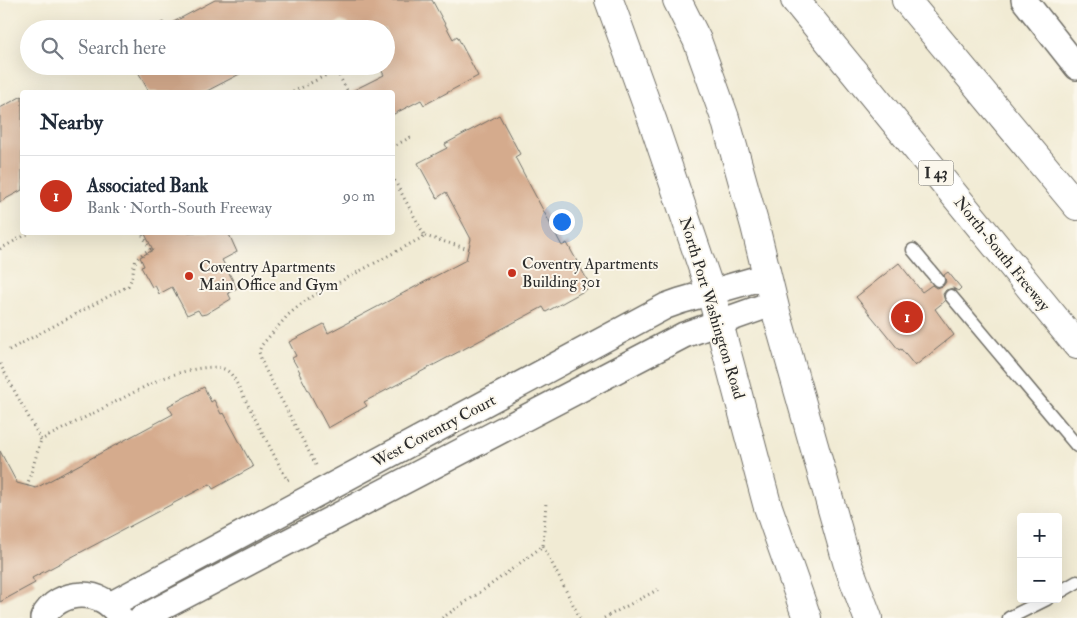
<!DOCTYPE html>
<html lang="en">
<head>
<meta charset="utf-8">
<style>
  :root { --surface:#fff; --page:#f6f6f7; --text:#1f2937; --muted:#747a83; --line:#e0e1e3; --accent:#c8321e }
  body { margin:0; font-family:"IM FELL Double Pica",serif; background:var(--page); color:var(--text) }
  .controls { position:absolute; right:15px; bottom:15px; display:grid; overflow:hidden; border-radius:5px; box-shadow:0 5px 20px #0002 }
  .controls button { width:45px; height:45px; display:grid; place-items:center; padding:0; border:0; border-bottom:1px solid var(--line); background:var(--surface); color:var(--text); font:25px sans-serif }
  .you { position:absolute; left:561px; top:221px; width:18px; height:18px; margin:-12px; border:4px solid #fff; border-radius:50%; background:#1a73e8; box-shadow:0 0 0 8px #1a73e833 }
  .badge { display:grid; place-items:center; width:32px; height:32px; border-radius:50%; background:var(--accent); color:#fff; font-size:16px; font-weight:700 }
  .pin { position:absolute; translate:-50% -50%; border:2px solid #fff; box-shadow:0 1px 5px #0006 }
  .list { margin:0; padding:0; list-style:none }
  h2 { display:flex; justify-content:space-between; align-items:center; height:65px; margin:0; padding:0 20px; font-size:21px }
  h2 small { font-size:16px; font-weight:400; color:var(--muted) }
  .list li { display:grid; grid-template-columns:32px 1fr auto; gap:15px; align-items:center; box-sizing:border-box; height:80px; padding:0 20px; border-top:1px solid var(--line) }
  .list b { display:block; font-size:19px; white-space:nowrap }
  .list p { margin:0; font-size:16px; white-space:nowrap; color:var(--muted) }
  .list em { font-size:16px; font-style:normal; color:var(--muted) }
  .icon { flex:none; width:28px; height:28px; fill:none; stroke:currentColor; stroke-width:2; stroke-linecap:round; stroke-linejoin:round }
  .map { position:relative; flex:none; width:1077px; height:618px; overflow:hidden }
  .search { position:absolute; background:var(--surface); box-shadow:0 5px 20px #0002; left:20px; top:20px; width:375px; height:55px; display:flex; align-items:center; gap:12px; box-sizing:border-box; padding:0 18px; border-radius:28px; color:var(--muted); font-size:19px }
  .panel { position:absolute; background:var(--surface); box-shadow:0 5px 20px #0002; left:20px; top:90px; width:375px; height:145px; border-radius:5px }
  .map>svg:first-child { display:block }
  .building { fill:#d5ab8d }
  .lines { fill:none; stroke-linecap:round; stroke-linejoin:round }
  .service-casing { stroke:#706e66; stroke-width:15 }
  .minor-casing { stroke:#706e66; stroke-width:28 }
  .secondary-casing { stroke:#706e66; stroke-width:30 }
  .motorway-casing { stroke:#706e66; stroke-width:30 }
  .path { stroke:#706e66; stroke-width:3; stroke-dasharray:1 4; stroke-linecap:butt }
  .service { stroke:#fff; stroke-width:12 }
  .minor { stroke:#fff; stroke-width:25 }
  .secondary { stroke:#fff; stroke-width:28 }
  .motorway { stroke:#fff; stroke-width:28 }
  .poi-dot { fill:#c8321e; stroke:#fbf7ec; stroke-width:2 }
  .labels { text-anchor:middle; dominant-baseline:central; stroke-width:4; stroke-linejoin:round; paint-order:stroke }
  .shield { fill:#fbf7ec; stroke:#696865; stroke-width:1 }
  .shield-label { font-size:15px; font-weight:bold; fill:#2b2b2b }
  .street-label { font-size:16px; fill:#2b2b2b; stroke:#fbf7ec }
  .poi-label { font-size:16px; fill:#2b2b2b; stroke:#fbf7ec; text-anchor:start }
</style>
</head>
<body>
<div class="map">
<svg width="1077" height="618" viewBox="0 0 1077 618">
  <rect width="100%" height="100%" fill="#fbf7ec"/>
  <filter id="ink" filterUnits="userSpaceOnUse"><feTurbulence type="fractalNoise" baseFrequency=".02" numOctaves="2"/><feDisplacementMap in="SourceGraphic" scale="10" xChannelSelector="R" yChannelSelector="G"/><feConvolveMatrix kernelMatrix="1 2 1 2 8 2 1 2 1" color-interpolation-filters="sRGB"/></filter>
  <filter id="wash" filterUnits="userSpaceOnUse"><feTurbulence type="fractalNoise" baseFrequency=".0096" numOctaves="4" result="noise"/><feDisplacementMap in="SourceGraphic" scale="20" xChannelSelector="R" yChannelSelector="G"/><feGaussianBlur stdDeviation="1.12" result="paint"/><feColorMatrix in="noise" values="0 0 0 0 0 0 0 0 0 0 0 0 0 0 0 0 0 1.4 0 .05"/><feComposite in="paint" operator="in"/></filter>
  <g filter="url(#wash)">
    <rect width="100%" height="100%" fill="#f1ebd4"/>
    <g id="blocks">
      <g class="building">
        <polygon points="215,0 432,0 453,39 457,36 478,76 424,105 421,100 392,115 392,92 350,92 384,75 379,66 386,66 386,29 359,29 358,27 341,21 326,29 149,29 163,22 166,26"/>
        <polygon points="135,66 255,66 205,92 149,92"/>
        <polygon points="22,96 22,190 0,202 0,108"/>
        <polygon points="499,115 520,154 515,157 562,246 567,243 591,287 546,312 543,307 364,402 367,406 328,428 299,373 300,372 292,358 296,356 289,342 324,324 328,333 466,260 471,239 446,192 437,198 418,163 447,148 445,144"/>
        <polygon points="144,232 228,232 237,252 222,260 237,288 228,293 231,299 206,314 201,315 198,310 187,315 172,287 159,294 155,285 152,287 141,267 144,266 140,257 153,250"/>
        <polygon points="899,263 922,292 932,285 936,288 943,286 946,282 944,275 948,272 961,288 958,291 953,288 946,290 943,294 945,301 935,309 954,335 915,366 901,349 899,350 856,297"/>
        <polygon points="204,387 211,402 214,400 221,414 224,413 253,467 213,489 210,484 32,578 35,583 0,602 0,451 17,483 36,488 173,414 168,406"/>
      </g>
    </g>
  </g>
  <g filter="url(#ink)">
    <use href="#blocks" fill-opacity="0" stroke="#706e66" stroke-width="1"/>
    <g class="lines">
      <g class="service-casing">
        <g id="service">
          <polyline points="913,250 938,280"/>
          <polyline points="951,296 1077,446"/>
          <polyline points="1058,593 1077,582"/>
          <polyline points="1009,618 1047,599"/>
        </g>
      </g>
      <g class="minor-casing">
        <g id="minor">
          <polyline points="1024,0 1077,67"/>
          <polyline points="110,605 666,306 680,301 767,276"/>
          <path d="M43,618C58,588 105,587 120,618"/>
          <polyline points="142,618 684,335 774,303"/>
        </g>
      </g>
      <g class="secondary-casing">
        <g id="secondary">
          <polyline points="609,0 653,122 711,293 767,504 807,618"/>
          <polyline points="677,0 697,40 725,118 755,226 776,312 847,562 868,618"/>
        </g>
      </g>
      <g class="motorway-casing">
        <g id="motorway">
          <polyline points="795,0 1077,345"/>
          <polyline points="906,0 1077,206"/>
        </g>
      </g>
      <g class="path">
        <polyline points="349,29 351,24"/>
        <polyline points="293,92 336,70 348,92"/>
        <polyline points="392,147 411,137"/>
        <polyline points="228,234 231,232"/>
        <polyline points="425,236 469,249"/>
        <polyline points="0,249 31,232"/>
        <path d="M9,350L128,286C139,266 126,263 150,249L141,232"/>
        <path d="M0,364L41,440L158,380C173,374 208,363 224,369C229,371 232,375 235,380L287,480L289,479"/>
        <polyline points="316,465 263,365 259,352 261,346 288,315 306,300 425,236 392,176"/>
        <polyline points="27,486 41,440"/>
        <polyline points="543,546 580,618"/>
        <polyline points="442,618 485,589 543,546 546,502"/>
        <polyline points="604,618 659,589"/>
      </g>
      <use href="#service" class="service"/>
      <use href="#minor" class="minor"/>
      <use href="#secondary" class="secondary"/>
      <use href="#motorway" class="motorway"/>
    </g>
  </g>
  <g class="poi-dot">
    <circle cx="512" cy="273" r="5"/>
    <circle cx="189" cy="276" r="5"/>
  </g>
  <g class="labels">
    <rect class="shield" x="918.5" y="160.5" width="35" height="25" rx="4"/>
    <g class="shield-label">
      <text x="936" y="173">I 43</text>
    </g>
    <g class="street-label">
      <text transform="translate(1002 254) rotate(51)">North-South Freeway</text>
      <text transform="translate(712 308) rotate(73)">North Port Washington Road</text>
      <text transform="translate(434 431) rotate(-28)">West Coventry Court</text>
    </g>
    <g class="poi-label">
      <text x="522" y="264">Coventry Apartments<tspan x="522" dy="18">Building 301</tspan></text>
      <text x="199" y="267">Coventry Apartments<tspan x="199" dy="18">Main Office and Gym</tspan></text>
    </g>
  </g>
</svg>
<div class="controls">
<button>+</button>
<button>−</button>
</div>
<div class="you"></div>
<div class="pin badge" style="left:907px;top:317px">1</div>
<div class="search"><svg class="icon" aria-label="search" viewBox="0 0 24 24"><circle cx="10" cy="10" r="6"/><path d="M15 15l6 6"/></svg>Search here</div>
<section class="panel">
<h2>Nearby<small></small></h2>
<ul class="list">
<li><span class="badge">1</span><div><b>Associated Bank</b><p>Bank · North-South Freeway</p></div><em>90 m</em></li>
</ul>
</section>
</div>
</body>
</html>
